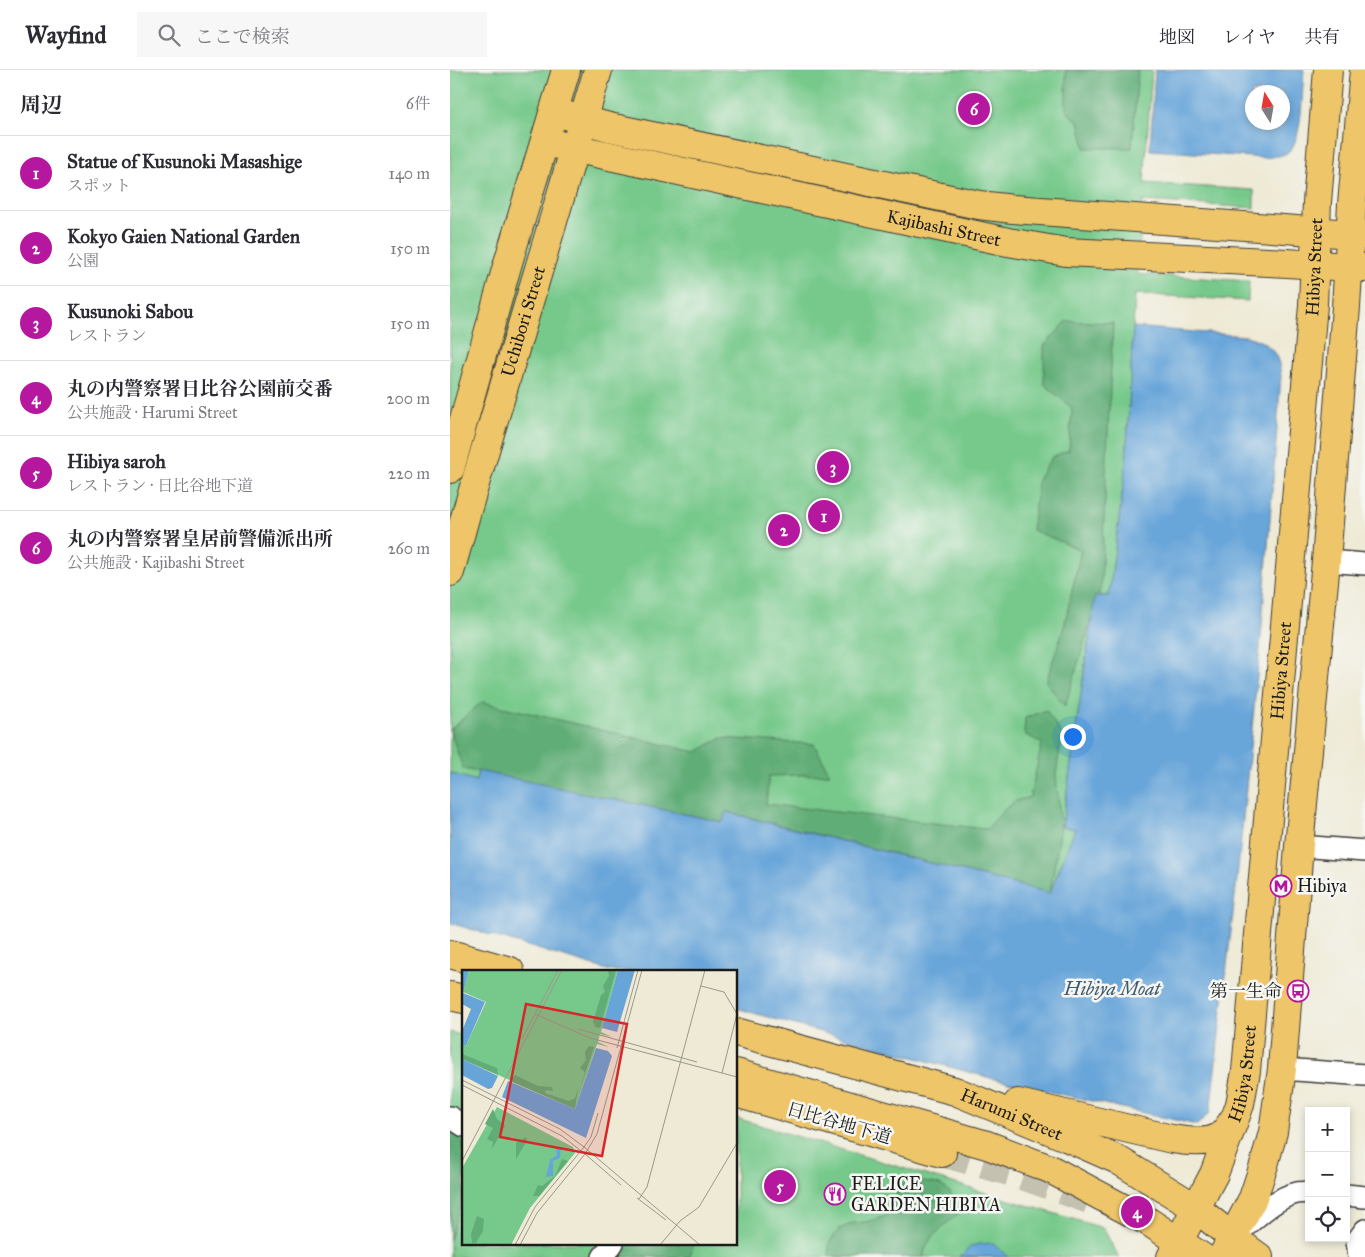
<!DOCTYPE html>
<html lang="ja">
<head>
<meta charset="utf-8">
<style>
  :root { --surface:#fff; --page:#f7f7f7; --text:#2b2b33; --muted:#7c7c81; --line:#e1e1e2; --accent:#b5179e }
  body { margin:0; font-family:"IM FELL Great Primer","Noto Serif JP",serif; background:var(--page); color:var(--text) }
  .controls { position:absolute; right:15px; bottom:15px; display:grid; overflow:hidden; border-radius:0px; box-shadow:0 2px 8px #0003 }
  .controls button { width:45px; height:45px; display:grid; place-items:center; padding:0; border:0; border-bottom:1px solid var(--line); background:var(--surface); color:var(--text); font:25px sans-serif }
  .compass { position:absolute; left:795px; top:15px; width:45px; height:45px; border-radius:50%; background:var(--surface); box-shadow:0 2px 8px #0003; rotate:349deg }
  .you { position:absolute; left:622px; top:666px; width:18px; height:18px; margin:-12px; border:4px solid #fff; border-radius:50%; background:#1a73e8; box-shadow:0 0 0 8px #1a73e833 }
  .badge { display:grid; place-items:center; width:32px; height:32px; border-radius:50%; background:var(--accent); color:#fff; font-size:16px; font-weight:700 }
  .pin { position:absolute; translate:-50% -50%; border:2px solid #fff; box-shadow:0 1px 5px #0006 }
  .list { margin:0; padding:0; list-style:none }
  h2 { display:flex; justify-content:space-between; align-items:center; height:65px; margin:0; padding:0 20px; font-size:21px }
  h2 small { font-size:16px; font-weight:400; color:var(--muted) }
  .list li { display:grid; grid-template-columns:32px 1fr auto; gap:15px; align-items:center; box-sizing:border-box; height:75px; padding:0 20px; border-top:1px solid var(--line) }
  .list b { display:block; font-size:19px; white-space:nowrap }
  .list p { margin:0; font-size:16px; white-space:nowrap; color:var(--muted) }
  .list em { font-size:16px; font-style:normal; color:var(--muted) }
  .icon { flex:none; width:28px; height:28px; fill:none; stroke:currentColor; stroke-width:2; stroke-linecap:round; stroke-linejoin:round }
  .map { position:relative; flex:none; width:915px; height:1187px; overflow:hidden }
  header { display:flex; align-items:center; gap:30px; box-sizing:border-box; height:70px; padding:0 25px; background:var(--surface); border-bottom:1px solid var(--line) }
  header strong { font-size:24px }
  nav { display:flex; gap:28px; margin-inline-start:auto; font-size:18px }
  .search { width:350px; height:45px; background:var(--page); display:flex; align-items:center; gap:12px; box-sizing:border-box; padding:0 18px; border-radius:0px; color:var(--muted); font-size:19px }
  main { display:flex }
  aside { flex:1; background:var(--surface) }
  .map>svg:first-child { display:block }
  .green { fill:#77c98b; stroke:#4a7254 }
  .forest { fill:#61ad77; stroke:#3e644a }
  .water { fill:#67a5d9; stroke:#42607a; fill-rule:evenodd }
  .lines { fill:none; stroke-linecap:round; stroke-linejoin:round }
  .major-tunnel { stroke:#c4c1b1; stroke-width:28; stroke-dasharray:28 14; stroke-linecap:butt }
  .minor-casing { stroke:#3c3b38; stroke-width:24 }
  .major-casing { stroke:#3c3b38; stroke-width:30 }
  .highway-casing { stroke:#3c3b38; stroke-width:30 }
  .minor { stroke:#fff; stroke-width:21 }
  .major { stroke:#eec569; stroke-width:28 }
  .highway { stroke:#eec569; stroke-width:28 }
  .labels { text-anchor:middle; dominant-baseline:central; stroke-width:5; stroke-linejoin:round; paint-order:stroke }
  .street-label { font-size:18px; fill:#1c1c1c; stroke:#f6f6f2 }
  .poi-label { font-size:18px; fill:#1c1c1c; stroke:#f6f6f2; text-anchor:start }
  .water-label { font-size:19px; font-style:italic; fill:#3e5a71; stroke:#f6f6f2 }
  .inset-road { fill:none; stroke:#9a988c; stroke-width:1 }
  .view { fill:#d62828; fill-opacity:0.15; stroke:#d62828; stroke-width:2.5 }
  .inset-edge { fill:none; stroke:#1c1c1c; stroke-width:2.5 }
</style>
</head>
<body>
<header>
<strong>Wayfind</strong>
<div class="search"><svg class="icon" aria-label="search" viewBox="0 0 24 24"><circle cx="10" cy="10" r="6"/><path d="M15 15l6 6"/></svg>ここで検索</div>
<nav><a>地図</a><a>レイヤ</a><a>共有</a></nav>
</header>
<main>
<aside>
<h2>周辺<small>6件</small></h2>
<ul class="list">
<li><span class="badge">1</span><div><b>Statue of Kusunoki Masashige</b><p>スポット</p></div><em>140 m</em></li>
<li><span class="badge">2</span><div><b>Kokyo Gaien National Garden</b><p>公園</p></div><em>150 m</em></li>
<li><span class="badge">3</span><div><b>Kusunoki Sabou</b><p>レストラン</p></div><em>150 m</em></li>
<li><span class="badge">4</span><div><b>丸の内警察署日比谷公園前交番</b><p>公共施設 · Harumi Street</p></div><em>200 m</em></li>
<li><span class="badge">5</span><div><b>Hibiya saroh</b><p>レストラン · 日比谷地下道</p></div><em>220 m</em></li>
<li><span class="badge">6</span><div><b>丸の内警察署皇居前警備派出所</b><p>公共施設 · Kajibashi Street</p></div><em>260 m</em></li>
</ul>
</aside>
<div class="map">
<svg width="915" height="1187" viewBox="0 0 915 1187">
  <rect width="100%" height="100%" fill="#f6f6f2"/>
  <filter id="ink" filterUnits="userSpaceOnUse"><feTurbulence type="fractalNoise" baseFrequency=".02" numOctaves="2"/><feDisplacementMap in="SourceGraphic" scale="10" xChannelSelector="R" yChannelSelector="G"/><feConvolveMatrix kernelMatrix="1 2 1 2 8 2 1 2 1" color-interpolation-filters="sRGB"/></filter>
  <filter id="wash" filterUnits="userSpaceOnUse"><feTurbulence type="fractalNoise" baseFrequency=".0096" numOctaves="4" result="noise"/><feDisplacementMap in="SourceGraphic" scale="20" xChannelSelector="R" yChannelSelector="G"/><feGaussianBlur stdDeviation="1.12" result="paint"/><feColorMatrix in="noise" values="0 0 0 0 0 0 0 0 0 0 0 0 0 0 0 0 0 1.4 0 .05"/><feComposite in="paint" operator="in"/></filter>
  <g filter="url(#wash)">
    <rect width="100%" height="100%" fill="#eeead6"/>
    <g class="green">
      <polygon points="0,0 702,0 694,113 804,120 804,138 693,131 687,204 799,211 798,231 685,224 676,394 659,526 645,526 612,756 625,759 600,823 276,743 28,701 26,711 0,703"/>
      <polygon points="0,962 14,966 14,1173 286,1173 286,1048 653,1158 669,1187 0,1187"/>
    </g>
    <g class="forest">
      <polygon points="616,0 688,0 682,78 635,78 629,52 616,41"/>
      <polygon points="617,251 663,253 651,517 615,637 596,612 614,557 631,480 582,460 588,410 602,387 619,380 622,338 594,314 594,276"/>
      <polygon points="32,632 246,682 272,668 364,674 380,704 319,706 316,734 537,759 554,740 565,731 580,727 592,673 574,664 575,648 596,640 612,665 606,705 611,757 600,823 277,742 273,752 13,699 0,660"/>
      <polygon points="0,1061 8,1066 14,1076 14,1122 0,1170"/>
      <path d="M462,1112C491,1112 501,1114 508,1144C496,1155 474,1169 474,1187H380L379,1181V1173L389,1159L403,1153L416,1152L433,1147L444,1140L448,1115Z"/>
      <polygon points="175,1173 244,1173 242,1180 239,1187 164,1187"/>
    </g>
    <g class="water">
      <path d="M705,0H854C852,19 853,69 839,81C833,87 824,86 816,88L700,80ZM802,22H832V52H802Z"/>
      <path d="M683,257L796,266C819,272 829,282 831,306L811,567L787,809L760,1043L747,1055L544,1009L345,955L286,938V901H161L0,853V703L26,711L28,701L273,752L276,742L600,823L625,759L612,757L645,526H659L676,394Z"/>
      <path d="M541,1173L545,1174C548,1181 555,1181 558,1187H509C514,1184 516,1181 519,1178C525,1173 534,1174 541,1173Z"/>
    </g>
  </g>
  <g filter="url(#ink)">
    <g class="lines">
      <polyline class="major-tunnel" points="492,1083 570,1105 642,1131"/>
      <g class="minor-casing">
        <g id="minor">
          <polyline points="876,491 915,494"/>
          <polyline points="849,776 915,781"/>
          <polyline points="832,999 915,1005"/>
          <polyline points="0,1047 14,1056"/>
          <polyline points="896,1125 915,1127"/>
          <path d="M787,1164C803,1150 826,1127 847,1123C850,1122 855,1123 859,1122"/>
          <polyline points="153,1187 163,1173"/>
          <polyline points="909,1187 907,1171 915,1160"/>
        </g>
      </g>
      <g class="major-casing">
        <g id="major">
          <polyline points="104,42 159,57 529,135 563,139 915,165"/>
          <path id="s1" d="M95,72L558,172L616,182L837,193L915,198"/>
          <polyline points="0,399 57,196 116,0"/>
          <path id="s2" d="M0,502L16,444L148,0"/>
          <polyline points="286,1023 492,1083"/>
          <polyline points="721,1187 746,1138 783,1168 809,1187"/>
        </g>
      </g>
      <g class="highway-casing">
        <g id="highway">
          <polyline points="0,884 60,901"/>
          <polyline points="0,926 14,929"/>
          <path id="s3" d="M286,962L505,1021L616,1067L668,1090L746,1138L764,1104L787,1043L790,1034L796,1001L863,235L867,132L878,0"/>
          <polyline points="286,1003 537,1075 600,1099 699,1152 752,1187"/>
          <path d="M568,1033L722,1069C734,1071 757,1074 769,1067C775,1063 779,1056 784,1049"/>
          <polyline points="772,1187 803,1128 814,1095 823,1062 832,999 849,776 876,491 896,237 902,134 914,0"/>
        </g>
      </g>
      <use href="#minor" class="minor"/>
      <use href="#major" class="major"/>
      <use href="#highway" class="highway"/>
    </g>
  </g>
  <defs>
    <g id="metro-ring" transform="scale(1.125)"><circle r="9.5" fill="#f6f6f2" stroke="#b5179e" stroke-width="1.5"/><path d="M-5.5 5V-5H-3L0 0L3-5H5.5V5H3V-.5L0 4L-3-.5V5Z" fill="#b5179e"/></g>
    <g id="bus-ring" transform="scale(1.125)"><circle r="9.5" fill="#f6f6f2" stroke="#b5179e" stroke-width="1.5"/><path d="M-5-6H5V4H4V6H2V4H-2V6H-4V4H-5ZM-3.5-4V0h7V-4ZM-3.5 1.2v1.5H-2V1.2ZM2 1.2v1.5H3.5V1.2Z" fill="#b5179e"/></g>
    <g id="restaurant-ring" transform="scale(1.125)"><circle r="9.5" fill="#f6f6f2" stroke="#b5179e" stroke-width="1.5"/><path d="M-5-6h1v4h1v-4h1v4h1v-4h1v5L-1.5 .5V6h-2V.5L-5-1ZM5-6V6H3V1.5H1.5Q1.5-4 5-6Z" fill="#b5179e"/></g>
  </defs>
  <g fill-rule="evenodd">
    <use href="#metro-ring" x="831" y="816"/>
    <use href="#bus-ring" x="848" y="921"/>
    <use href="#restaurant-ring" x="385" y="1124"/>
  </g>
  <g class="labels">
    <g class="street-label">
      <text stroke="none"><textPath href="#s1" startOffset="408">Kajibashi Street</textPath></text>
      <text stroke="none"><textPath href="#s3" startOffset="1449">Hibiya Street</textPath></text>
      <text stroke="none"><textPath href="#s2" startOffset="261">Uchibori Street</textPath></text>
      <text stroke="none"><textPath href="#s3" startOffset="1044">Hibiya Street</textPath></text>
      <text stroke="none"><textPath href="#s3" startOffset="639">Hibiya Street</textPath></text>
      <text stroke="none"><textPath href="#s3" startOffset="288">Harumi Street</textPath></text>
      <text transform="translate(389 1053) rotate(16)">日比谷地下道</text>
    </g>
    <g class="poi-label">
      <text x="847" y="816">Hibiya</text>
      <text x="832" y="921" text-anchor="end">第一生命</text>
      <text x="401" y="1114">FELICE<tspan x="401" dy="21">GARDEN HIBIYA</tspan></text>
    </g>
    <g class="water-label">
      <text x="662" y="918">Hibiya Moat</text>
    </g>
  </g>
  <g transform="translate(12 900)">
    <rect width="275" height="275" fill="#eeead6"/>
    <path d="M7,0H156L139,62L150,67L138,64L136,72L147,77L135,74L113,139L0,89V75L4,76L24,32L1,22ZM35,137L111,177L113,183L68,238L49,275H0V198Z" fill="#77c98b"/>
    <path d="M146,0H154L138,58L133,57L131,52L139,25L143,22L141,16L147,6ZM127,76L132,77L118,119L123,102L118,98L124,90L123,82ZM0,84L35,98L36,105L0,89ZM53,105L76,116L90,117L91,121L84,120L83,123L107,131L113,128L116,119L113,139L50,112L49,108ZM31,139L35,149L43,156L30,179L31,172L25,169L31,158L23,154ZM64,167L65,171L54,189V173ZM100,189L106,191L77,226H71L76,215L80,216L93,206ZM15,246L22,249L21,261L14,273H10L9,264Z" fill="#61ad77"/>
    <path d="M0,0H7L1,23L23,32L4,76L0,75V61L9,39L0,34ZM156,0H173L155,62L140,58ZM134,78L146,81L150,86L124,168L40,127L46,111L113,139ZM0,89L36,106L30,118L26,119L0,105ZM99,177L98,188L91,191V206L84,207L88,190L95,185L94,178Z" fill="#67a5d9"/>
    <path class="inset-road" d="M239,16L262,22L275,44L260,103M73,44L128,68L275,107M116,59L235,92M60,69L96,0M155,78L176,0M0,110L98,159L122,177L129,167L136,143M0,115L100,166L123,184L135,164L180,0M0,191L100,0M175,228L204,250M177,229L185,217L243,0M53,275L73,237L122,177L238,275M58,275L75,243L123,184L159,215M198,275L218,251L237,237L275,173"/>
    <path class="view" d="M64,34L165,54L140,186L38,167Z"/>
    <rect width="275" height="275" class="inset-edge"/>
  </g>
</svg>
<div class="controls">
<button>+</button>
<button>−</button>
<button><svg class="icon" aria-label="locate" viewBox="0 0 24 24"><circle cx="12" cy="12" r="6"/><path d="M12 2v4M12 18v4M2 12h4M18 12h4"/></svg></button>
</div>
<svg class="compass" viewBox="-18 -18 36 36"><path d="M0-13l5 13h-10z" fill="#e53935"/><path d="M0 13l5-13h-10z" fill="#7c7c81"/></svg>
<div class="you"></div>
<div class="pin badge" style="left:374px;top:446px">1</div>
<div class="pin badge" style="left:334px;top:460px">2</div>
<div class="pin badge" style="left:383px;top:397px">3</div>
<div class="pin badge" style="left:687px;top:1142px">4</div>
<div class="pin badge" style="left:330px;top:1116px">5</div>
<div class="pin badge" style="left:524px;top:39px">6</div>
</div>
</main>
</body>
</html>
